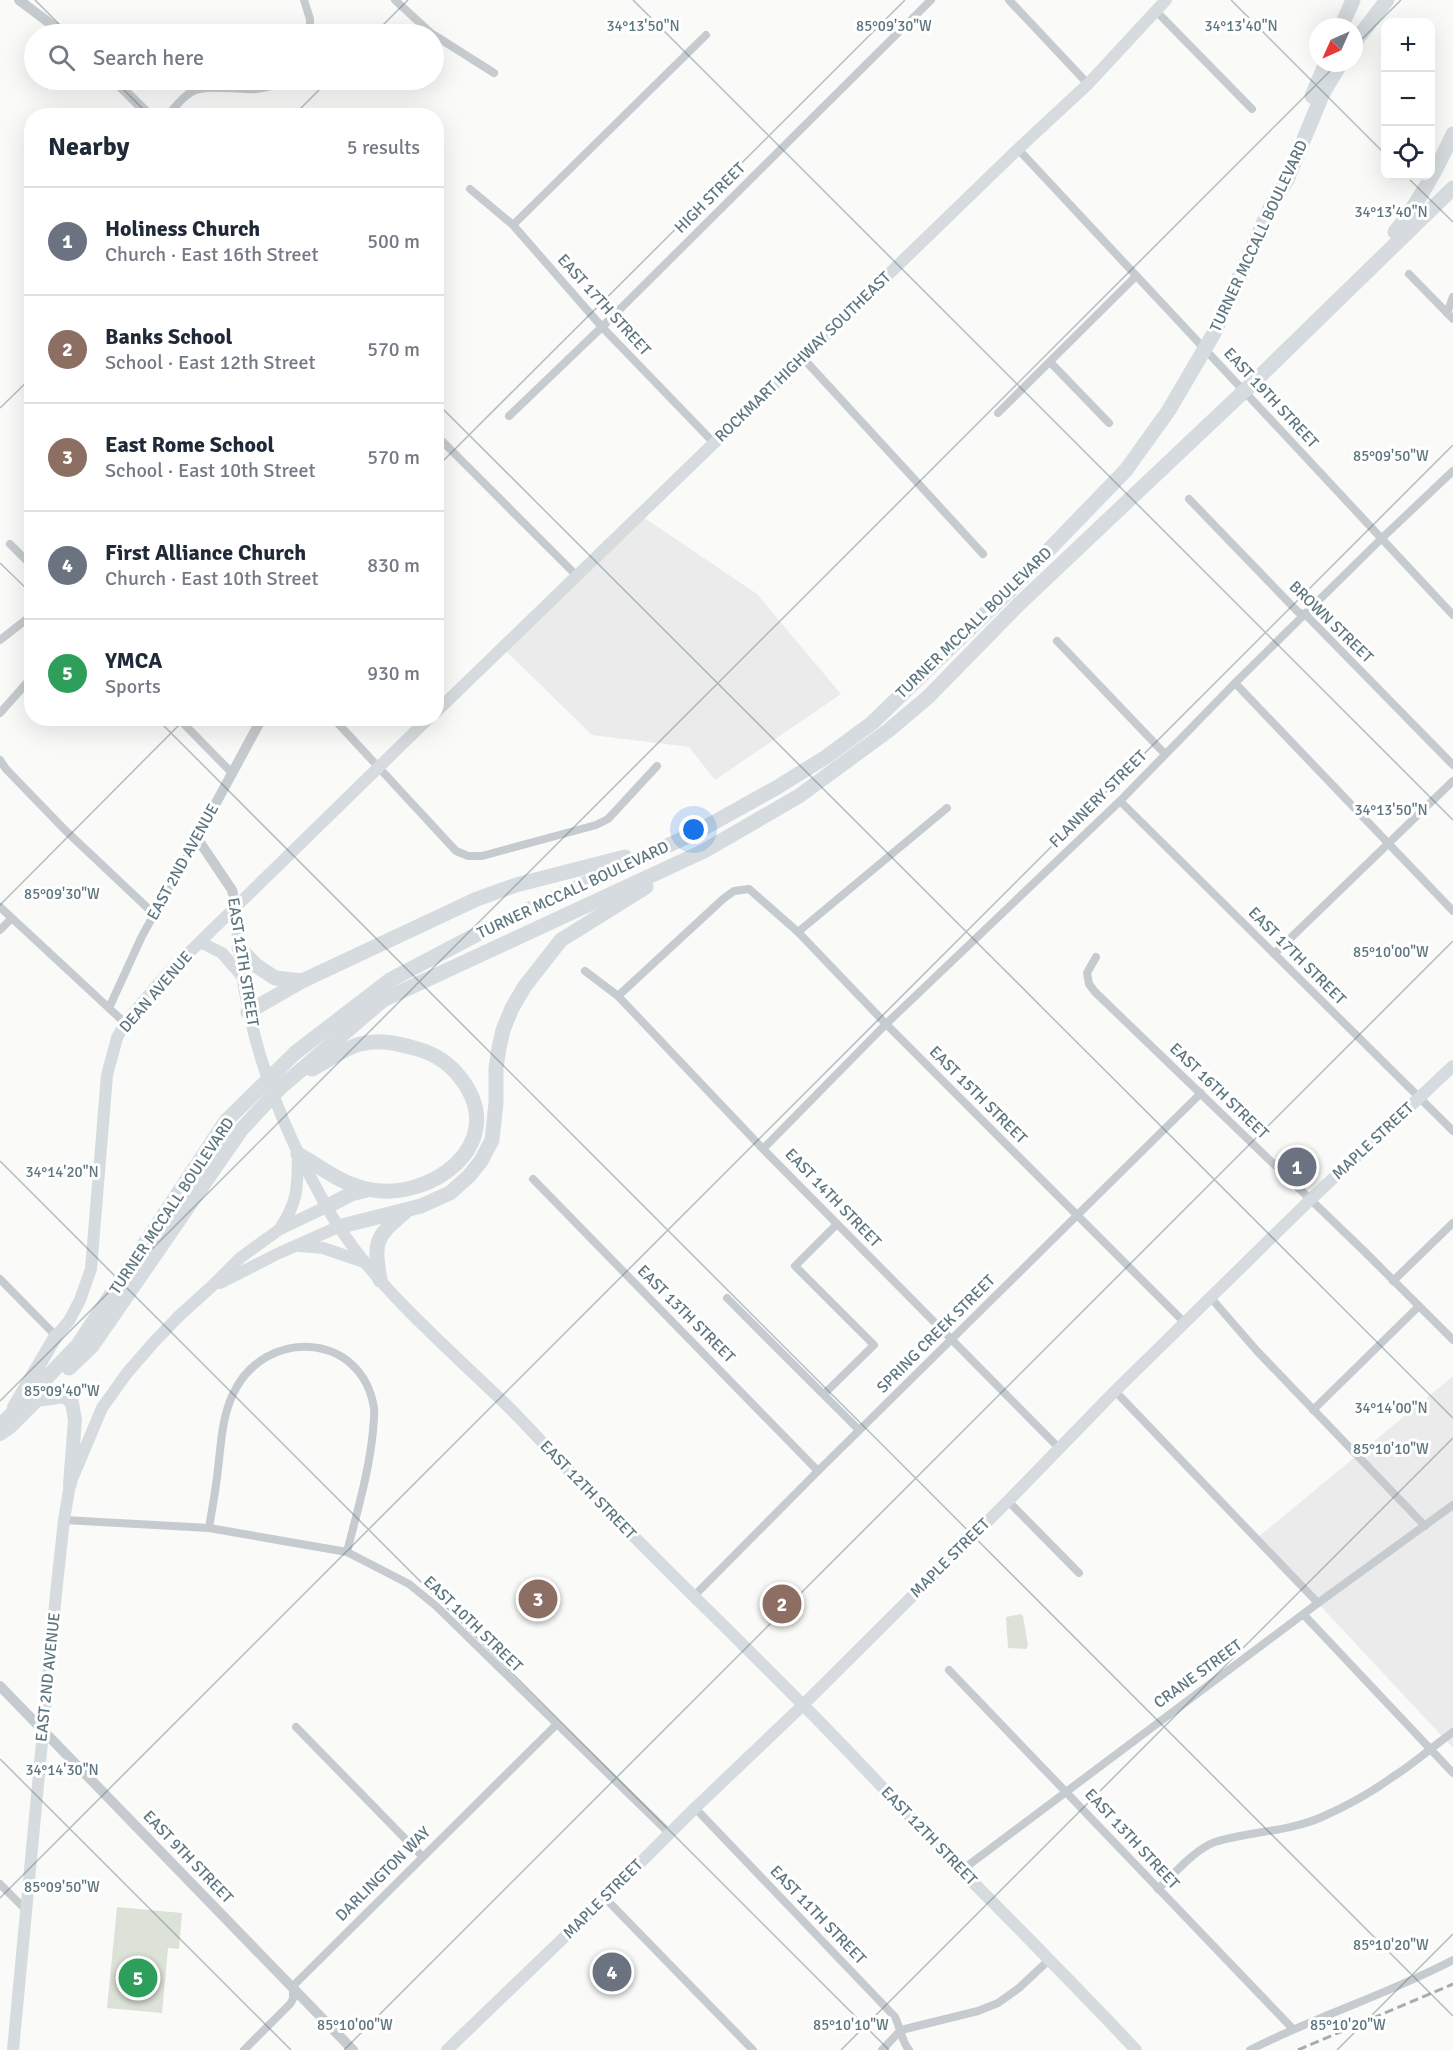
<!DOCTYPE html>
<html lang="en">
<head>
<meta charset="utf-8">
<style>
  :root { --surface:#fff; --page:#f2f2f3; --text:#1f2937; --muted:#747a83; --line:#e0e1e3; --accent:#111827 }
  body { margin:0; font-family:Signika,sans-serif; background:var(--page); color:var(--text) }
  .controls { position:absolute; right:18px; top:18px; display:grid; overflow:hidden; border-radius:12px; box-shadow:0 6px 24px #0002 }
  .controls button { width:54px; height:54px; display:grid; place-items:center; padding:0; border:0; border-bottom:2px solid var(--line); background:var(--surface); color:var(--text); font:30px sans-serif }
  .compass { position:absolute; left:1309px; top:18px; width:54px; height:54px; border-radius:50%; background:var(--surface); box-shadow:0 6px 24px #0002; rotate:225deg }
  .you { position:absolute; left:694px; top:830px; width:21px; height:21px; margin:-15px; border:4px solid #fff; border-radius:50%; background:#1a73e8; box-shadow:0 0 0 9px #1a73e833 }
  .badge { display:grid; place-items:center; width:39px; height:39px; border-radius:50%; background:var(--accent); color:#fff; font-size:20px; font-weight:700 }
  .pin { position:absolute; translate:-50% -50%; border:3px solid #fff; box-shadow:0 2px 6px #0006 }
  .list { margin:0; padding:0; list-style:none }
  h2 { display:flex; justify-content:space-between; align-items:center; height:78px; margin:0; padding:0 24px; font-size:26px }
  h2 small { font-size:20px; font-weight:400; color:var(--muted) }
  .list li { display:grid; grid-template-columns:39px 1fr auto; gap:18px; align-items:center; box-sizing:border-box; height:108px; padding:0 24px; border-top:2px solid var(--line) }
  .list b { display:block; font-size:22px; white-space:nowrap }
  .list p { margin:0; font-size:20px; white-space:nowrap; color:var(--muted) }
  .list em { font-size:20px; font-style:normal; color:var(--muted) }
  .icon { flex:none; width:33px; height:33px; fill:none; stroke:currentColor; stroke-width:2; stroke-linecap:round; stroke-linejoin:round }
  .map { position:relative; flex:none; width:1453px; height:2050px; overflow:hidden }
  .search { position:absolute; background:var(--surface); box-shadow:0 6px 24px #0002; left:24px; top:24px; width:420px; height:66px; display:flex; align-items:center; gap:15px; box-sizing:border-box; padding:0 21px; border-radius:33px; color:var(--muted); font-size:22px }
  .panel { position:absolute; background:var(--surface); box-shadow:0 6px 24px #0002; left:24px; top:108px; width:420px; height:618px; border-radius:24px }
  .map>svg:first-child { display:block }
  .built { fill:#ebebeb }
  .green { fill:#dde2d8 }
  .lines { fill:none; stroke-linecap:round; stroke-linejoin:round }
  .minor { stroke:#c5cbce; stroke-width:8 }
  .tertiary { stroke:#c5cbce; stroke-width:10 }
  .secondary { stroke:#d5dbde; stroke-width:12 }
  .primary { stroke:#d5dbde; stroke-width:14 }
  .motorway { stroke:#d5dbde; stroke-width:15 }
  .rail { stroke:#a4aeb2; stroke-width:3; stroke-dasharray:9 4.5; stroke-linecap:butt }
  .ticks { fill:none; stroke:#5e767f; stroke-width:1.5; stroke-opacity:0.45 }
  .labels { text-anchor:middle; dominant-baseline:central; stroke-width:6; stroke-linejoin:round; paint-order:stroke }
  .street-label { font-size:16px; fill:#5e767f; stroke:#fff }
  .ticks-label { font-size:15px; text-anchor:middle; fill:#5e767f; stroke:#fff; stroke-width:6; stroke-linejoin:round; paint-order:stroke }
</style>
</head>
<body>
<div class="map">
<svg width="1453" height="2050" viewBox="0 0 1453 2050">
  <rect width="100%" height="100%" fill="#fafaf8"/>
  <g class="built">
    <polygon points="640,515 757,594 841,694 715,780 689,747 592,735 503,648"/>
    <polygon points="1453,1376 1453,1748 1257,1538"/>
  </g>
  <g class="green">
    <polygon points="1021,1614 1023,1616 1028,1646 1026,1649 1008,1648 1006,1617"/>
    <polygon points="117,1907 182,1913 179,1949 168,1948 162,2013 107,2008"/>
  </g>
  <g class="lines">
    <g class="minor">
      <polyline points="304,0 310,19 310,34"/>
      <polyline points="395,0 432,34"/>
      <polyline points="1009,0 1088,84"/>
      <polyline points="1156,11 1252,109"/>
      <polyline points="434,35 494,73"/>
      <path d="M167,116C176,106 186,92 199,89C227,83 257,98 282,80"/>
      <polyline points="1018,149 1453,615"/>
      <polyline points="470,189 513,225 602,327 714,443"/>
      <polyline points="513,225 706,35"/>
      <polyline points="1409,274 1453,319"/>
      <polyline points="1447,313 1453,297"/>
      <polyline points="802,357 983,554"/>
      <polyline points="1050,362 1109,423"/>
      <polyline points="998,413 1136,276"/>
      <polyline points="509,416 602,327 931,0"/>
      <polyline points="436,435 577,576"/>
      <polyline points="1189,499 1298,612 1306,615 1453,765"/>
      <polyline points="10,544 32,566"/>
      <polyline points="0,640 32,615"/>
      <polyline points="1057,641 1165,754"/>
      <polyline points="1235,683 1453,911"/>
      <polyline points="0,713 32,677"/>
      <polyline points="178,718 232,773"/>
      <polyline points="333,718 456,851 468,856 482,856 596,825 608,819 657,766"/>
      <polyline points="0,760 6,769 65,830 154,914"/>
      <polyline points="1120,801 1453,1131"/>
      <polyline points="0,907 125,1023"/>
      <polyline points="0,930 11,919"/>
      <polyline points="798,932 947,808"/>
      <polyline points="1274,954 1453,781"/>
      <polyline points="1096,957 1087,973 1089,984 1095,992 1364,1251 1453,1340"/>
      <polyline points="585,971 618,996 763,1149 1059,1448"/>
      <polyline points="618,996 723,899 734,891 749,889 798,932 886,1024 1185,1323"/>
      <polyline points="109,1008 142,936 197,838"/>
      <polyline points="763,1149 886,1024 1120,801 1235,683 1381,539 1453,471"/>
      <polyline points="533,1179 818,1471"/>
      <polyline points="0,1279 56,1336"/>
      <polyline points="1393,1281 1453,1223"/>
      <polyline points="727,1298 859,1430"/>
      <polyline points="1211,1298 1257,1351 1425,1526"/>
      <polyline points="1115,1391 1318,1603"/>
      <polyline points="824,1394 874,1345 795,1266 837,1224"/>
      <polyline points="1313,1410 1418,1307"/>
      <polyline points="1008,1501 1079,1573"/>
      <polyline points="64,1520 209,1528 347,1552 409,1584 436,1606 669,1833"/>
      <path d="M209,1528C212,1509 216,1489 218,1469C221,1444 222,1417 233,1394C264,1327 362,1331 374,1408C375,1416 373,1424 373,1431C369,1472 357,1512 347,1552"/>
      <polyline points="693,1597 818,1471 1201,1093"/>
      <polyline points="1304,1615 1453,1773"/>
      <polyline points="949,1670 1292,2028"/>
      <polyline points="296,1727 422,1856"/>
      <path d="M695,1808L895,2017C900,2027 902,2042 909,2050"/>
      <polyline points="962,1870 1318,1603 1453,1505"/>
      <polyline points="0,1884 27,1911"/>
      <path d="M1158,1889C1173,1875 1195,1849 1215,1842C1250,1831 1288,1832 1322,1817C1347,1806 1372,1792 1394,1776C1415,1763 1433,1746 1453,1732"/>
      <polyline points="605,1898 753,2050"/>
      <polyline points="244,2050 290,2004 293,1999 293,1986 556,1725"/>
      <polyline points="882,2050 901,2030 978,2011 998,2003 1019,1988 1050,1959"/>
      <path d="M1250,2050C1316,2016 1387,1995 1453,1960"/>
    </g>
    <g class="tertiary">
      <polyline points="19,0 64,34"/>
      <polyline points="114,80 150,116"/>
      <polyline points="236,907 232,890 197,838 262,718"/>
      <polyline points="0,1686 353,2050"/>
    </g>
    <g class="secondary">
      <polyline points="436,712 1018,149 1088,84 1166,0"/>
      <path d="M236,907C239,1003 266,1094 311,1178C320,1194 327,1209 337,1224C379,1289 438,1339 494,1393C516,1413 536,1436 556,1457C637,1542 722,1623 804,1706C857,1759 907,1814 959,1868C1018,1928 1078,1988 1136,2050"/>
      <polyline points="197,945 202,943 222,953 241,975"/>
      <path d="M281,1227C299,1199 297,1187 298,1155"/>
      <polyline points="299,1246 323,1248 364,1262"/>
      <polyline points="220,1283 277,1254 338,1227"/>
      <polyline points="56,1336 69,1321 80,1300 91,1269 107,1075 117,1038 125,1023 166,975 429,718"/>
      <polyline points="13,2050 56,1594 64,1520 70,1484 102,1408 127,1373 154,1342 179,1316 211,1287 240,1258 280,1229 326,1207"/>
      <polyline points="447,2050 605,1898 695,1808 803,1705 1008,1501 1115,1391 1310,1200 1453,1066"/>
    </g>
    <g class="primary">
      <polyline points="14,1407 56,1336"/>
      <polyline points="0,1434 10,1427 37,1400 64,1396 68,1399 72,1403 75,1420 70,1484"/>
    </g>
    <g class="motorway">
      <polyline points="1341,27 1353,0"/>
      <polyline points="1354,43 1387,0"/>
      <polyline points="1312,96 1326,63"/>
      <path d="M1395,232C1419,202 1437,169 1453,134"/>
      <polyline points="239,948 257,966 275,978 302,981"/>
      <polyline points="248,1012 302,981 477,899 516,885 625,857"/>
      <path d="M298,1154C321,1167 341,1184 367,1189C430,1203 510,1144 462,1080C450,1063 434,1053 414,1048C396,1043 379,1039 360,1044C346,1047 326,1062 312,1069"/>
      <polyline points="326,1207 351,1194 367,1190"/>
      <polyline points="338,1227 421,1206 450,1193 469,1176 481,1161 492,1140 496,1103 496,1068 499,1048 503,1030 512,1008 525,986 561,940 646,887"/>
      <path d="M380,1280C374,1243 374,1238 404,1213"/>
      <polyline points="69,1368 92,1346 241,1130 281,1087 383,1000 704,851 799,796 889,730 928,697 1019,604 1258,378 1453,188"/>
      <polyline points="6,1420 78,1345 226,1121 295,1053 390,980 489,928 695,833 776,788 826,757 872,723 1010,590 1126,470 1169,410 1214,333 1272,204 1287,180 1323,93 1341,63"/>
    </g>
    <polyline class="rail" points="1298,2050 1453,1984"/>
  </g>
  <path class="ticks" d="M35,0L69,34M633,0L1453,820M1231,0L1386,155M374,34L408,0M1354,47L1401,0M114,80L150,116M293,116L329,80M1406,176L1453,222M436,402L1453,1418M0,408L32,377M436,468L905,0M0,563L32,594M156,718L1453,2016M0,905L186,718M0,1161L889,2050M0,1401L1338,63M0,1759L291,2050M0,1898L1453,445M344,2050L1453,941M841,2050L1453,1438M1337,2050L1453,1934"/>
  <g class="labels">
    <g class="street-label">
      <text transform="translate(710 198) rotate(-45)">HIGH STREET</text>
      <text transform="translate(1259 236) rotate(-65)">TURNER MCCALL BOULEVARD</text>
      <text transform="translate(604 305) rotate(48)">EAST 17TH STREET</text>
      <text transform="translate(803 357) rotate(-44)">ROCKMART HIGHWAY SOUTHEAST</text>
      <text transform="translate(1271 398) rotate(47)">EAST 19TH STREET</text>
      <text transform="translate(1331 622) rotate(44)">BROWN STREET</text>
      <text transform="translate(974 623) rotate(-44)">TURNER MCCALL BOULEVARD</text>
      <text transform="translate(1098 799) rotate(-45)">FLANNERY STREET</text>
      <text transform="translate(183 862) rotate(-61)">EAST 2ND AVENUE</text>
      <text transform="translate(573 890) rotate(-25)">TURNER MCCALL BOULEVARD</text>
      <text transform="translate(1297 956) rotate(45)">EAST 17TH STREET</text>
      <text transform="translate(243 962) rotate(81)">EAST 12TH STREET</text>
      <text transform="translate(156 992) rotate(-49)">DEAN AVENUE</text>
      <text transform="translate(1219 1091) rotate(44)">EAST 16TH STREET</text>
      <text transform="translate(978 1095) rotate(45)">EAST 15TH STREET</text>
      <text transform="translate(1373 1141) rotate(-43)">MAPLE STREET</text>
      <text transform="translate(833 1198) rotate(46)">EAST 14TH STREET</text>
      <text transform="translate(172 1206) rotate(-56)">TURNER MCCALL BOULEVARD</text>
      <text transform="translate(686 1314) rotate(45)">EAST 13TH STREET</text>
      <text transform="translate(936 1334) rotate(-45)">SPRING CREEK STREET</text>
      <text transform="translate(588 1490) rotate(46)">EAST 12TH STREET</text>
      <text transform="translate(950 1558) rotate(-45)">MAPLE STREET</text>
      <text transform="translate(473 1624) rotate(44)">EAST 10TH STREET</text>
      <text transform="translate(1198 1674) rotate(-36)">CRANE STREET</text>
      <text transform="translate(48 1677) rotate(-84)">EAST 2ND AVENUE</text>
      <text transform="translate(929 1836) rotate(46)">EAST 12TH STREET</text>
      <text transform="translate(1132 1839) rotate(47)">EAST 13TH STREET</text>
      <text transform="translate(188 1857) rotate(46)">EAST 9TH STREET</text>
      <text transform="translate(383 1874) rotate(-45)">DARLINGTON WAY</text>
      <text transform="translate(603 1899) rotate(-45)">MAPLE STREET</text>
      <text transform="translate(818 1915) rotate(46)">EAST 11TH STREET</text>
    </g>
  </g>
  <g class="ticks-label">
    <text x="643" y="31">34°13'50"N</text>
    <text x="894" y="31">85°09'30"W</text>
    <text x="1241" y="31">34°13'40"N</text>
    <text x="1391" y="217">34°13'40"N</text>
    <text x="1391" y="461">85°09'50"W</text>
    <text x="1391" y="815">34°13'50"N</text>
    <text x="62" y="899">85°09'30"W</text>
    <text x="1391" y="957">85°10'00"W</text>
    <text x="62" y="1177">34°14'20"N</text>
    <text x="62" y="1396">85°09'40"W</text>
    <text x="1391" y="1413">34°14'00"N</text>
    <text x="1391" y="1454">85°10'10"W</text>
    <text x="62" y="1775">34°14'30"N</text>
    <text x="62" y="1892">85°09'50"W</text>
    <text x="1391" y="1950">85°10'20"W</text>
    <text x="355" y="2030">85°10'00"W</text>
    <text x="851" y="2030">85°10'10"W</text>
    <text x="1348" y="2030">85°10'20"W</text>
  </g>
</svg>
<div class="controls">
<button>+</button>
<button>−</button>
<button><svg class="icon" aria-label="locate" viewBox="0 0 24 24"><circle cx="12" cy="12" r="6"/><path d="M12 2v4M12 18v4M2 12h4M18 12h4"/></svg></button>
</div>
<svg class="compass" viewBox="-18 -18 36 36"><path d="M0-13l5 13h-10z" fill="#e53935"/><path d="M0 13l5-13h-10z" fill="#747a83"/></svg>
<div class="you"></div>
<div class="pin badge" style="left:1297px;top:1167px;background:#6b7280">1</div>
<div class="pin badge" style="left:782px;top:1604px;background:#8d6e63">2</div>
<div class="pin badge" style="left:538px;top:1599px;background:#8d6e63">3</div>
<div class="pin badge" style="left:612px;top:1972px;background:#6b7280">4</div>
<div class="pin badge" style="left:138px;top:1978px;background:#2e9e5b">5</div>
<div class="search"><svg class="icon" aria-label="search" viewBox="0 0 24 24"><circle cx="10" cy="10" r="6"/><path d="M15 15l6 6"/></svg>Search here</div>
<section class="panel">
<h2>Nearby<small>5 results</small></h2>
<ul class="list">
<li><span class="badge" style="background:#6b7280">1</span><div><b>Holiness Church</b><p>Church · East 16th Street</p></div><em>500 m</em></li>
<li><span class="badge" style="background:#8d6e63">2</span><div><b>Banks School</b><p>School · East 12th Street</p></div><em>570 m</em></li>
<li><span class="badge" style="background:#8d6e63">3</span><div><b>East Rome School</b><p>School · East 10th Street</p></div><em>570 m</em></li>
<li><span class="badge" style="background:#6b7280">4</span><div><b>First Alliance Church</b><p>Church · East 10th Street</p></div><em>830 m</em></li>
<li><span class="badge" style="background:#2e9e5b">5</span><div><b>YMCA</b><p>Sports</p></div><em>930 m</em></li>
</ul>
</section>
</div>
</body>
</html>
